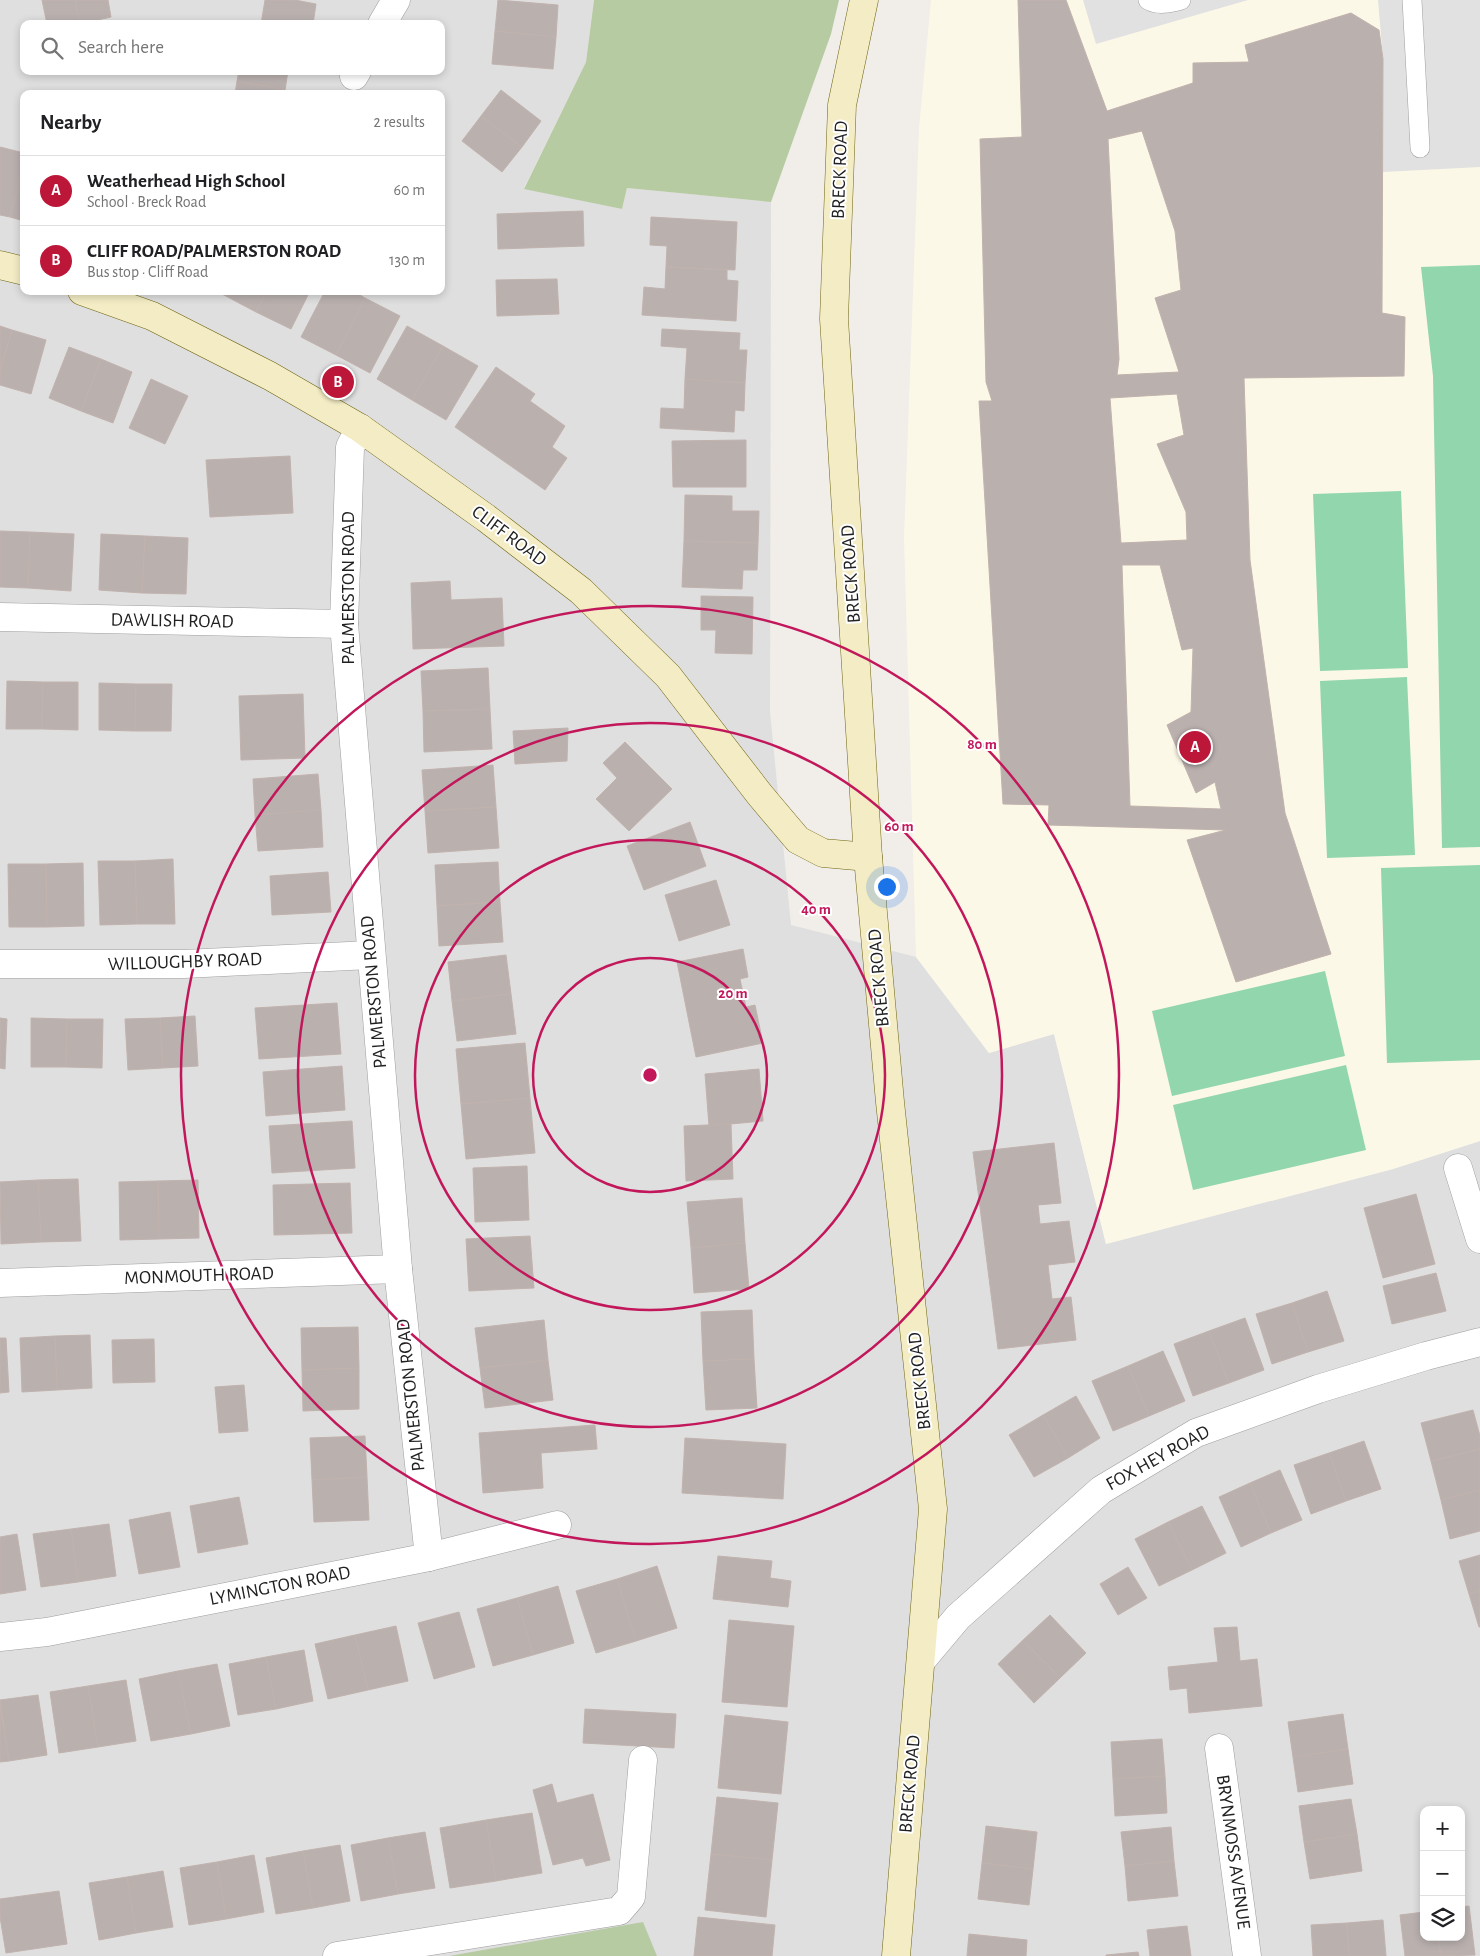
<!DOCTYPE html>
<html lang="en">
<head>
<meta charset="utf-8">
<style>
  :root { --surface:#fff; --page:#f6f6f6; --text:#202124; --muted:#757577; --line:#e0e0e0; --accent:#bc1739 }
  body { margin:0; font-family:"Alegreya Sans",sans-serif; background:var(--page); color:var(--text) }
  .controls { position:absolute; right:15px; bottom:15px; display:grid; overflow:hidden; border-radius:10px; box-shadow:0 2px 8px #0003 }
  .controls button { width:45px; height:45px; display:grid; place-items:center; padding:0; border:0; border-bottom:1px solid var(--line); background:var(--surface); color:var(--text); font:25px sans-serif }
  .you { position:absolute; left:886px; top:886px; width:18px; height:18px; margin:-12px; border:4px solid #fff; border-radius:50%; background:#1a73e8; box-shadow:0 0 0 8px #1a73e833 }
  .badge { display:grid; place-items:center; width:32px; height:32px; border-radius:50%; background:var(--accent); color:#fff; font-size:16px; font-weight:700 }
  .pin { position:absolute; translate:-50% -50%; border:2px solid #fff; box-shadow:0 1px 5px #0006 }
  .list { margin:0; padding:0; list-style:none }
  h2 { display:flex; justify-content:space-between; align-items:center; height:65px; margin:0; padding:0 20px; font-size:21px }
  h2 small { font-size:16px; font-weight:400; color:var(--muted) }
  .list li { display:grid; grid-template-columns:32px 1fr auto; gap:15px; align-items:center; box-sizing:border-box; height:70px; padding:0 20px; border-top:1px solid var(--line) }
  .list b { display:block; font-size:19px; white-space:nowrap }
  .list p { margin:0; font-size:16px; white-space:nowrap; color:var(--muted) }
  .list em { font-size:16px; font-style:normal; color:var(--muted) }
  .icon { flex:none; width:28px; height:28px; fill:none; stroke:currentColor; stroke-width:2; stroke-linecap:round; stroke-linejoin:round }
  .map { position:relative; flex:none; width:1480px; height:1956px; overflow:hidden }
  .search { position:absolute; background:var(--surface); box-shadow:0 2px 8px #0003; left:20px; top:20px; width:425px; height:55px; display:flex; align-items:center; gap:12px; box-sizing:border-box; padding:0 18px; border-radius:10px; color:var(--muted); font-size:19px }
  .panel { position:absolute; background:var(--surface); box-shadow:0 2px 8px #0003; left:20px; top:90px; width:425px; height:205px; border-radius:10px }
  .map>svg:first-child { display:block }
  .residential { fill:#dfdfdf; fill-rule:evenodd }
  .education { fill:#fcf8e7 }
  .forest { fill:#b7cba3 }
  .pitch { fill:#91d6ad }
  .parking { fill:#e1e1e1 }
  .building { fill:#bab1af; stroke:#c1b2ad; fill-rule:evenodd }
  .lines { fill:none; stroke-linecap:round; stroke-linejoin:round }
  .lane-casing { stroke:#9e9e9e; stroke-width:20 }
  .street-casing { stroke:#9e9e9e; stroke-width:29 }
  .secondary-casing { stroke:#6f6612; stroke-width:29 }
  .lane { stroke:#fff; stroke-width:19 }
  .street { stroke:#fff; stroke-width:28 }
  .secondary { stroke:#f3ecc4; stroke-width:28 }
  .ring { fill:none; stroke:#c2185b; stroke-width:2.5 }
  .labels { text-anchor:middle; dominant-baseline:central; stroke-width:4; stroke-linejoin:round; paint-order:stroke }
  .street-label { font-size:19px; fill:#212121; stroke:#fff }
  .centre { fill:#c2185b; stroke:#fff; stroke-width:2.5 }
  .ring-label { font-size:15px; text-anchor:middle; font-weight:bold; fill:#c2185b; stroke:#fff; stroke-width:4; stroke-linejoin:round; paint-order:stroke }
</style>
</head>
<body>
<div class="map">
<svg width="1480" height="1956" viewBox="0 0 1480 1956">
  <rect width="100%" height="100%" fill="#f1ede9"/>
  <path class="residential" d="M0,0H594L586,62L524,188L622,209L627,188L771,202L770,712L791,925L916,957L989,1053L1054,1034L1106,1244L1393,1169L1480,1141V1956H0ZM24,24H441V71H24ZM24,94H441V291H24ZM1424,1810H1461V1937H1424Z"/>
  <polygon class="education" points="931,0 1480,0 1480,1141 1393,1169 1106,1244 1054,1034 989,1053 916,957 904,538 919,128"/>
  <g class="forest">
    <polygon points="594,0 839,0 831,34 771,202 627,188 622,209 524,189 586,62"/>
    <polygon points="643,1922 657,1956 449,1956"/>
  </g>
  <g class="pitch">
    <polygon points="1480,265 1480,847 1442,848 1433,376 1421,267"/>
    <polygon points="1401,491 1408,668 1320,671 1313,494"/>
    <polygon points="1407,677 1415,855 1327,858 1320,681"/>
    <polygon points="1480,865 1480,1060 1387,1063 1381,868"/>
    <polygon points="1325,971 1345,1056 1172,1096 1152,1011"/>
    <polygon points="1346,1065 1366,1150 1193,1190 1173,1105"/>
  </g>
  <g class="parking">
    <polygon points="1083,0 1248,0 1096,44"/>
    <polygon points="1378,0 1480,0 1480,167 1383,172 1383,59"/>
  </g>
  <g class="building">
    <polygon points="42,0 75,0 80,24 47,24"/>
    <polygon points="75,0 108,0 111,17 80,24"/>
    <polygon points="265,0 295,0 316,4 313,24 261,24"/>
    <polygon points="498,0 558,5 556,37 495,31"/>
    <path d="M1018,0H1066L1107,111L1193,83V63L1249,62L1245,45L1351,13L1379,30L1383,59L1382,313L1405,317L1404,376L1244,378L1250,560L1285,813L1331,954L1236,982L1187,840L1226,830L1048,825L1049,805L1003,804L979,401H992L986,382L980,139L1022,137ZM1142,131L1175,231L1181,290L1155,298L1179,372L1117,375L1119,359L1108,139ZM1177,394L1184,435L1157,444L1186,512L1187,540L1121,543L1110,398ZM1122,565H1160L1182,650L1193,648L1191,712L1167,725L1196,793L1215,782L1221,809L1130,806Z"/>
    <polygon points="495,31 556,37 553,69 492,64"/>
    <polygon points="239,71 288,71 285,90 237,81"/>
    <polygon points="237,81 285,90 284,94 235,94"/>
    <polygon points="501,90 541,121 522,147 481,116"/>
    <polygon points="481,116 522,147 502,172 462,141"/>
    <polygon points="0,147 24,153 24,163 10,217 0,215"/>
    <polygon points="24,163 24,221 10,217"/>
    <polygon points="583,211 584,246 498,249 497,214"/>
    <polygon points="651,217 737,222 735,270 666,267 667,246 650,245"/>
    <polygon points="666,267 727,270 727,280 738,281 736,321 642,315 644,287 665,289"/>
    <polygon points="557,279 559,314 497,316 496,280"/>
    <polygon points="224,291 267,291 256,312 222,294"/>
    <polygon points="267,291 310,291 291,329 256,312"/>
    <polygon points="325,291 353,291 365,298 336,355 301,337"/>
    <polygon points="365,298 400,316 370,373 336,355"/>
    <polygon points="0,326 12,330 0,372"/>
    <polygon points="407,326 443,346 412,400 377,379"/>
    <polygon points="662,329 740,333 739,350 747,350 745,383 685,379 687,348 661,346"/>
    <polygon points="12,330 46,340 31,394 0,385 0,372"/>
    <polygon points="443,346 478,366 446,420 412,400"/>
    <polygon points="69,347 101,359 81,411 49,398"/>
    <polygon points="101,359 132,372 113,423 81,411"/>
    <polygon points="496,367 535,394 530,401 565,426 552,447 567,458 545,490 455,427"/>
    <polygon points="151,379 188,396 165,444 129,428"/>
    <polygon points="685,379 745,383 744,411 735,410 734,432 660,428 661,408 684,409"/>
    <polygon points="746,440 746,487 673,487 672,441"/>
    <polygon points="290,456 293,513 210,517 206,460"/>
    <polygon points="685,495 732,496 732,511 759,511 758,543 684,541"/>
    <polygon points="0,531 30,532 28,588 0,587"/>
    <polygon points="30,532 74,534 71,591 28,588"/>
    <polygon points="101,534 145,536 142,593 99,590"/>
    <polygon points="145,536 188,538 186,594 142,593"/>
    <polygon points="684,541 758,543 757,570 743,570 742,589 682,587"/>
    <polygon points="450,581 451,600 502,598 504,646 413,649 411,583"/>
    <polygon points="701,596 753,597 752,654 715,653 716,630 701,630"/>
    <polygon points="488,668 490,709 423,711 421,671"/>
    <polygon points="7,681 43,682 42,729 6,729"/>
    <polygon points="43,682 78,682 78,730 42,729"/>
    <polygon points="99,683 136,684 135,731 99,730"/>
    <polygon points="136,684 172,684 171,731 135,731"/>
    <polygon points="303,694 305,758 241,760 239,696"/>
    <polygon points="490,709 492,749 424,752 423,711"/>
    <polygon points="568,728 567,761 515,764 513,731"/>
    <polygon points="625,742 672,789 629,831 596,799 617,778 603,763"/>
    <polygon points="493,765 496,807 425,811 422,770"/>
    <polygon points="318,774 321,810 255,815 253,779"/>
    <polygon points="496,807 499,848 428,853 425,811"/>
    <polygon points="321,810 323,847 258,851 255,815"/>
    <polygon points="690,822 706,866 644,890 627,846"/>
    <polygon points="173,859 175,924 137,924 135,861"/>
    <polygon points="98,861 135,861 137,924 100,925"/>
    <polygon points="498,862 500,902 437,906 435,865"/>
    <polygon points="83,863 84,926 47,927 46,864"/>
    <polygon points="8,864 46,864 47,927 9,927"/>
    <polygon points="328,872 331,912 272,915 270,876"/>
    <polygon points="716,880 730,925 679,941 665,895"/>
    <polygon points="500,902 503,942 439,946 437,906"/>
    <polygon points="743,949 748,977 740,979 746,1007 755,1005 763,1043 696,1057 677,962"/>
    <polygon points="506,955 511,994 452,1001 448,962"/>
    <polygon points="511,994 516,1034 457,1041 452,1001"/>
    <polygon points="337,1003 341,1054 259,1059 255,1008"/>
    <polygon points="195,1016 198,1066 163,1068 160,1018"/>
    <polygon points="0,1018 7,1019 5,1069 0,1068"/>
    <polygon points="31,1018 67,1019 66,1067 31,1067"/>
    <polygon points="160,1018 163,1068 128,1070 125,1019"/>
    <polygon points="67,1019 103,1019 102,1068 66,1067"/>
    <polygon points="525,1043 530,1098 461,1104 456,1049"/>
    <polygon points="342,1066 345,1110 266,1116 263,1072"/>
    <polygon points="759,1069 763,1121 709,1126 705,1074"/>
    <polygon points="530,1098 535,1153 466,1159 461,1104"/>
    <polygon points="352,1121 355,1168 272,1173 269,1126"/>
    <polygon points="731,1124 733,1179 686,1181 684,1126"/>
    <polygon points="1054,1143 1061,1203 1038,1205 1040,1224 1069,1221 1075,1262 1048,1265 1052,1299 1071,1297 1076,1340 998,1349 973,1152"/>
    <polygon points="527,1166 529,1220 475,1222 473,1168"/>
    <polygon points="78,1179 81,1241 41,1242 38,1180"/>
    <polygon points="38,1180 41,1242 1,1244 0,1182"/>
    <polygon points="198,1180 199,1238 159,1239 158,1181"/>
    <polygon points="158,1181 159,1239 120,1240 119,1182"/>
    <polygon points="350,1183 352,1233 274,1235 273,1185"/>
    <polygon points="1416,1194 1435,1264 1383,1278 1364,1208"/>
    <polygon points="742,1198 745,1243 691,1248 687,1202"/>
    <polygon points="530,1236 534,1288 469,1291 466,1239"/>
    <polygon points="745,1243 749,1289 694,1293 691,1248"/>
    <polygon points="1436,1273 1446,1311 1392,1324 1383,1286"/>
    <polygon points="1327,1291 1344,1341 1308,1352 1292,1303"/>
    <polygon points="1292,1303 1308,1352 1272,1364 1256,1314"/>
    <polygon points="752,1310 754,1359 703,1361 701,1312"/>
    <polygon points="1245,1318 1264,1370 1229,1383 1209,1331"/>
    <polygon points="544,1320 548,1360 480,1368 475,1328"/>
    <polygon points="358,1327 359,1368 302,1370 301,1328"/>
    <polygon points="1209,1331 1229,1383 1193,1396 1174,1344"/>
    <polygon points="90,1335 92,1388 57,1390 55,1336"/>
    <polygon points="55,1336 57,1390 22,1392 20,1338"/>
    <polygon points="0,1338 6,1338 9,1392 0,1393"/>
    <polygon points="154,1339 155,1382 113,1383 112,1340"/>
    <polygon points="1163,1351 1185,1401 1149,1416 1128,1366"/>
    <polygon points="754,1359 757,1408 706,1410 703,1361"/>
    <polygon points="548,1360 553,1400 485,1408 480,1368"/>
    <polygon points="1128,1366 1149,1416 1113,1431 1092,1381"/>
    <polygon points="359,1368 359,1409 303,1411 302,1370"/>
    <polygon points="244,1385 248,1431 219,1433 215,1387"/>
    <polygon points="1076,1396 1100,1438 1068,1458 1043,1415"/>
    <polygon points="1473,1410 1480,1436 1480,1449 1431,1461 1421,1423"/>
    <polygon points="1043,1415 1068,1458 1034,1477 1009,1435"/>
    <polygon points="595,1425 597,1449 541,1453 543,1488 483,1493 479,1433"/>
    <polygon points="365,1436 367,1477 312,1480 310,1438"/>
    <polygon points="685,1438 786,1444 783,1499 682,1493"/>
    <polygon points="1364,1441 1381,1489 1346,1501 1329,1453"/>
    <polygon points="1480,1449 1480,1490 1441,1500 1431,1461"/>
    <polygon points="1329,1453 1346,1501 1311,1514 1294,1465"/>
    <polygon points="1280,1470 1302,1520 1271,1533 1250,1483"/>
    <polygon points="367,1477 369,1520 314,1522 312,1480"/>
    <polygon points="1250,1483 1271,1533 1241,1547 1219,1497"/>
    <polygon points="1480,1490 1480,1531 1450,1539 1441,1500"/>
    <polygon points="239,1497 248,1544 198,1553 190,1506"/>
    <polygon points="1202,1506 1226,1553 1192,1570 1168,1522"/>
    <polygon points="170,1512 180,1567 139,1574 129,1520"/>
    <polygon points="1168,1522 1192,1570 1159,1586 1135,1539"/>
    <polygon points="109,1524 116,1576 78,1582 71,1529"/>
    <polygon points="71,1529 78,1582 41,1587 33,1534"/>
    <polygon points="17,1534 26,1590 0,1594 0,1537"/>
    <polygon points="1480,1555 1480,1591 1469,1594 1459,1561"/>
    <polygon points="718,1556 772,1561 770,1578 791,1581 788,1607 713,1599"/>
    <polygon points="657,1566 677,1628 636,1641 617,1579"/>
    <polygon points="1128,1567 1147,1598 1118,1615 1100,1584"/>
    <polygon points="617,1579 636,1641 596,1653 576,1591"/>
    <polygon points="558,1586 574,1643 533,1655 517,1598"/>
    <polygon points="1480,1591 1480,1627 1479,1627 1469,1594"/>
    <polygon points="517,1598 533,1655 493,1666 477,1609"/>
    <polygon points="459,1612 475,1667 434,1679 418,1623"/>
    <polygon points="1050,1615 1086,1653 1060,1678 1023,1640"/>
    <polygon points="729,1620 794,1626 787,1707 722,1702"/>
    <polygon points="396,1626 408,1681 368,1690 355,1635"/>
    <polygon points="1237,1627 1240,1661 1257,1659 1262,1706 1189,1713 1187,1688 1170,1690 1168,1667 1218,1662 1214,1628"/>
    <polygon points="355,1635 368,1690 328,1699 315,1644"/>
    <polygon points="1023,1640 1060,1678 1034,1703 998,1664"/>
    <polygon points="304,1650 313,1701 276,1709 266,1657"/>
    <polygon points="266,1657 276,1709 238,1715 229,1664"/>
    <polygon points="217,1664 230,1726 191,1734 178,1671"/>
    <polygon points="178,1671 191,1734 151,1741 139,1679"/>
    <polygon points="126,1680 136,1741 98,1747 88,1686"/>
    <polygon points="88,1686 98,1747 59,1753 50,1692"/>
    <polygon points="38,1695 47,1755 9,1761 0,1700"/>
    <polygon points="0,1704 9,1761 0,1762"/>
    <polygon points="585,1709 676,1714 674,1748 583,1743"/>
    <polygon points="1343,1714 1348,1749 1293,1757 1288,1722"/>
    <polygon points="725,1715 788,1722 781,1794 718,1788"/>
    <polygon points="1162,1739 1165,1776 1113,1779 1111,1742"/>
    <polygon points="1348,1749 1353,1784 1298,1792 1293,1757"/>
    <polygon points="1165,1776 1167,1813 1115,1816 1113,1779"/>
    <polygon points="552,1784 557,1803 593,1794 610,1860 586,1866 583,1858 553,1865 533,1790"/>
    <polygon points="717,1797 778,1803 772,1860 711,1854"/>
    <polygon points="1351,1799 1357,1834 1304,1842 1299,1806"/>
    <polygon points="532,1813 542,1873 496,1881 486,1820"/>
    <polygon points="486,1820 496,1881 450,1888 440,1828"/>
    <polygon points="986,1826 1037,1832 1033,1869 982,1863"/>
    <polygon points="1171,1827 1174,1861 1125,1866 1121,1832"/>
    <polygon points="425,1832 435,1888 398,1894 388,1838"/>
    <polygon points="1357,1834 1362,1871 1310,1879 1304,1842"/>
    <polygon points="388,1838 398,1894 361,1901 351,1845"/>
    <polygon points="340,1845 350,1901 313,1908 303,1851"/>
    <polygon points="303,1851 313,1908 276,1914 266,1858"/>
    <polygon points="711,1854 772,1860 766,1917 705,1910"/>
    <polygon points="254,1855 264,1912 226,1919 217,1862"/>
    <polygon points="1174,1861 1178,1896 1128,1901 1125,1866"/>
    <polygon points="217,1862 226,1919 189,1925 180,1868"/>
    <polygon points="982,1863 1033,1869 1029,1905 978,1899"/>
    <polygon points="163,1871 173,1927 136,1933 127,1877"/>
    <polygon points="127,1877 136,1933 99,1940 89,1883"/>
    <polygon points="59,1891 67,1944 6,1953 0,1917 0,1899"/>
    <polygon points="1469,1906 1475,1955 1441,1956 1438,1937 1461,1937 1461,1907"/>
    <polygon points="1424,1912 1424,1937 1438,1937 1441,1956 1405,1956 1400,1915"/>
    <polygon points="698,1917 775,1925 772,1956 694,1956"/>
    <polygon points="1383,1920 1386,1956 1349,1956 1347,1923"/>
    <polygon points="1347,1923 1349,1956 1313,1956 1311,1925"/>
    <polygon points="1187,1926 1191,1956 1150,1956 1147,1930"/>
    <polygon points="969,1934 1027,1940 1026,1956 967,1956"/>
    <polygon points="1138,1952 1139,1956 1106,1956 1106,1955"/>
  </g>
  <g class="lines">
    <g class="lane-casing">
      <g id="lane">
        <path d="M1148,0C1158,6 1170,3 1181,0"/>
        <polyline points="1412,0 1420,148"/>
      </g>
    </g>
    <g class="street-casing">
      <g id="street">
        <polyline points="382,24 396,0"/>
        <polyline points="354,76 357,71"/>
        <polyline points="360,428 350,447 344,624 398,1269 429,1557"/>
        <polyline points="0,617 344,624"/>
        <polyline points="0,964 184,964 370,955"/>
        <polyline points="1458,1168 1480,1239"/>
        <polyline points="0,1283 398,1269"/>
        <polyline points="0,1637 47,1632 429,1557 557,1525"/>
        <polyline points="921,1661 958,1617 1101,1490 1196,1433 1318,1389 1426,1356 1480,1342"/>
        <polyline points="1219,1748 1247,1956"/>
        <polyline points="337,1956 619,1911 631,1897 643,1760"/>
      </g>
    </g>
    <g class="secondary-casing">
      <g id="secondary">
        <polyline points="864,0 842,105 834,319 868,857 890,1102 933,1509 896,1956"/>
        <polyline points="0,265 24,271"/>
        <polyline points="82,291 152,316 270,376 360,428 486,518 581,591 668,676 760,795 798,840 823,853 868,857"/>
      </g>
    </g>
    <use href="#lane" class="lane"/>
    <use href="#street" class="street"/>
    <use href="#secondary" class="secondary"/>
  </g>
  <g class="ring">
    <circle cx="650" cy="1075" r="117"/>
    <circle cx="650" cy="1075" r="235"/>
    <circle cx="650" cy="1075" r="352"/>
    <circle cx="650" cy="1075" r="469"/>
  </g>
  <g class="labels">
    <g class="street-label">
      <text transform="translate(840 170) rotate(-88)">BRECK ROAD</text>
      <text transform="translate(509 536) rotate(37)">CLIFF ROAD</text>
      <text transform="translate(851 574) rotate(-94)">BRECK ROAD</text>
      <text transform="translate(348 588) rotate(-90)">PALMERSTON ROAD</text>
      <text transform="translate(172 621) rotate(1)">DAWLISH ROAD</text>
      <text transform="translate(185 962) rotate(-2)">WILLOUGHBY ROAD</text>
      <text transform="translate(879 978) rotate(-95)">BRECK ROAD</text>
      <text transform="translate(374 992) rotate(-95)">PALMERSTON ROAD</text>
      <text transform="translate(199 1276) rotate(-2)">MONMOUTH ROAD</text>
      <text transform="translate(920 1381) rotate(-96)">BRECK ROAD</text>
      <text transform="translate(411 1395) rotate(-96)">PALMERSTON ROAD</text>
      <text transform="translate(1158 1458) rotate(-29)">FOX HEY ROAD</text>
      <text transform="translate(280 1586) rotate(-11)">LYMINGTON ROAD</text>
      <text transform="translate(910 1784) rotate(-85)">BRECK ROAD</text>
      <text transform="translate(1233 1852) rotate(82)">BRYNMOSS AVENUE</text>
    </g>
  </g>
  <circle cx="650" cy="1075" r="8" class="centre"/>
  <g class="ring-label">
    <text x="982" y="749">80 m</text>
    <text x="899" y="831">60 m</text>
    <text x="816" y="914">40 m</text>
    <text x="733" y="998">20 m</text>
  </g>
</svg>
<div class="controls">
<button>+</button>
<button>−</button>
<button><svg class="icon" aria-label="layers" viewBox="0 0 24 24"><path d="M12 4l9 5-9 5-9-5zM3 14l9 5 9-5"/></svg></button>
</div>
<div class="you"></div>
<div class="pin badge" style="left:1195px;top:747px">A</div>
<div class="pin badge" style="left:338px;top:382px">B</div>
<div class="search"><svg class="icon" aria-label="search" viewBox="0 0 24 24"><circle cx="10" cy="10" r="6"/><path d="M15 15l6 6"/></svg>Search here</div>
<section class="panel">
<h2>Nearby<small>2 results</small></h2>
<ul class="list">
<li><span class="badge">A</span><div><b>Weatherhead High School</b><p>School · Breck Road</p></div><em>60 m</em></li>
<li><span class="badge">B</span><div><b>CLIFF ROAD/PALMERSTON ROAD</b><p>Bus stop · Cliff Road</p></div><em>130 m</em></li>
</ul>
</section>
</div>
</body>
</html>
